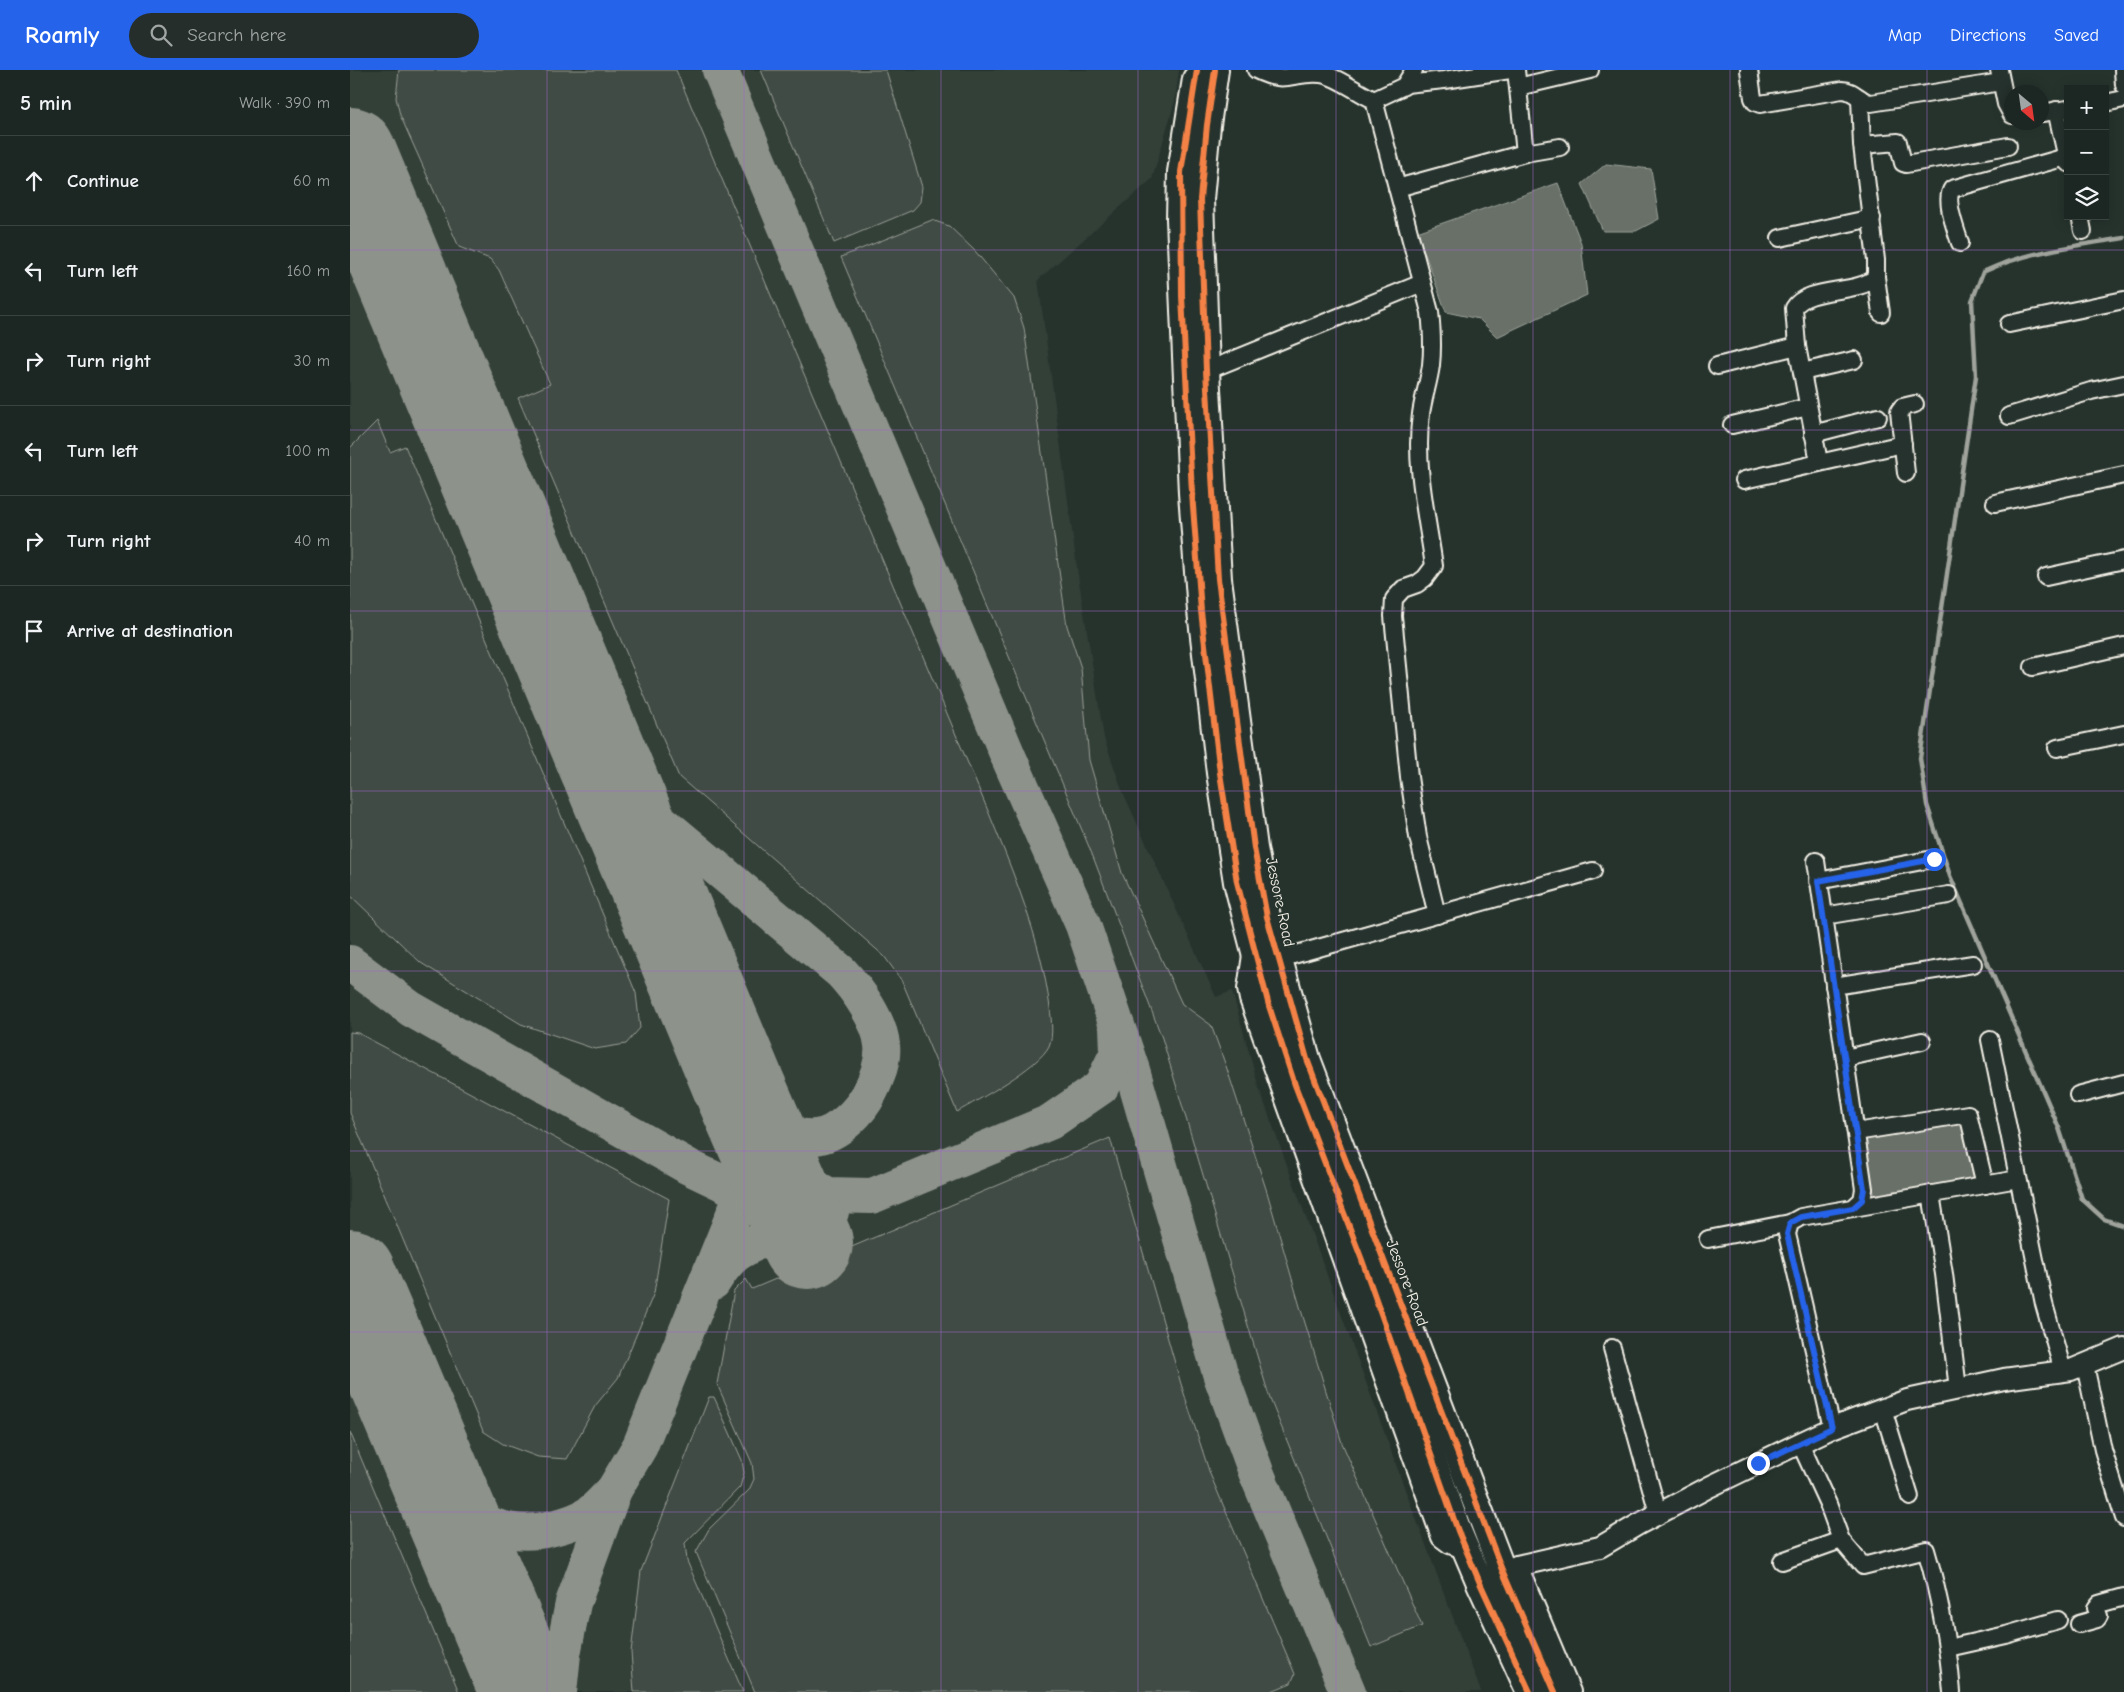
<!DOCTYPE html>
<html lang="en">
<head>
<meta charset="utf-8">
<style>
  :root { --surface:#1c2622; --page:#252e2a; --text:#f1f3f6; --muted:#a0a5a5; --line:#3a4340; --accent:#2563eb }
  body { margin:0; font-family:"Comic Neue",sans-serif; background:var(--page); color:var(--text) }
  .controls { position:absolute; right:15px; top:15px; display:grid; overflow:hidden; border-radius:0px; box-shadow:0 2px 12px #0003 }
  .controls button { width:45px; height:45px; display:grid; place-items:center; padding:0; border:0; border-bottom:1px solid var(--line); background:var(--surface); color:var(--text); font:25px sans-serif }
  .compass { position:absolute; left:1654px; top:15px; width:45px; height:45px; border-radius:50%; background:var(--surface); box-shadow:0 2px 12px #0003; rotate:151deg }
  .stop { position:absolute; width:15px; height:15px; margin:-11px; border:4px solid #2563eb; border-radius:50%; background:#fff }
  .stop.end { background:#2563eb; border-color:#fff; box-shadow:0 1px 5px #0008 }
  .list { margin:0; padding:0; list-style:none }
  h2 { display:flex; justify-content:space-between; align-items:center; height:65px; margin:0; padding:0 20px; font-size:21px }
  h2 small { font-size:16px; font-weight:400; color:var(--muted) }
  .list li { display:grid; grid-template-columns:32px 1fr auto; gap:15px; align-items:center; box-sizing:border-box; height:90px; padding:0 20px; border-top:1px solid var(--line) }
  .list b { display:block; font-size:19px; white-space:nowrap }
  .list em { font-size:16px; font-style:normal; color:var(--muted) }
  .icon { flex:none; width:28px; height:28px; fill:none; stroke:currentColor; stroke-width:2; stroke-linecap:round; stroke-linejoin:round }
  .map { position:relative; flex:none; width:1774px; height:1622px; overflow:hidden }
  header { display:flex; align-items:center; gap:30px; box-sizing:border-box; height:70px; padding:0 25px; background:var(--accent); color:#fff }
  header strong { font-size:24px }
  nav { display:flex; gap:28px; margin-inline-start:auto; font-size:18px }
  .search { width:350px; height:45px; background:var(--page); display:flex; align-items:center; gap:12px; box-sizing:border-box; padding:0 18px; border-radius:28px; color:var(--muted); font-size:19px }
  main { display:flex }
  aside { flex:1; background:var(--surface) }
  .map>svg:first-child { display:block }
  .built { fill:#333f39 }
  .green { fill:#414b45; stroke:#9a9e96 }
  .water { fill:#676f68; stroke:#9fa39b }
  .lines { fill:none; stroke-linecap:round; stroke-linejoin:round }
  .stream { stroke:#9fa39b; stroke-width:4.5 }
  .taxiway { stroke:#8d928a; stroke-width:36 }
  .runway { stroke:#8d928a; stroke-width:92 }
  .minor-casing { stroke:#f4f1e8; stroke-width:20 }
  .tertiary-casing { stroke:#f4f1e8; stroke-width:24 }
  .trunk-casing { stroke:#f4f1e8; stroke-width:30 }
  .minor { stroke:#26332d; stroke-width:16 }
  .tertiary { stroke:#26332d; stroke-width:20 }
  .trunk { stroke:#26332d; stroke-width:26 }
  .cycleway-casing { stroke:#26332d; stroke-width:9 }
  .cycleway { stroke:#f48246; stroke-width:6 }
  .route { stroke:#2563eb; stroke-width:6 }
  .grid { fill:none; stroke:#9f67cb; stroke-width:1; stroke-opacity:0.55 }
  .labels { text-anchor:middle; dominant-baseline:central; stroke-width:4; stroke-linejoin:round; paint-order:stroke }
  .street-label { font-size:16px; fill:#f4f1e8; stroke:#26332d }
</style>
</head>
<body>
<header>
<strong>Roamly</strong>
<div class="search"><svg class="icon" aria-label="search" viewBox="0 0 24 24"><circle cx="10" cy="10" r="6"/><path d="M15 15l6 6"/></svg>Search here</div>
<nav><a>Map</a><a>Directions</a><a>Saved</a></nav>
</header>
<main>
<aside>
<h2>5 min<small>Walk · 390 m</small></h2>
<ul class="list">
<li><svg class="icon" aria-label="ahead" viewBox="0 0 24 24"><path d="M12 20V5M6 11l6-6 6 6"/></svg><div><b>Continue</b></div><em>60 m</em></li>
<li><svg class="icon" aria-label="left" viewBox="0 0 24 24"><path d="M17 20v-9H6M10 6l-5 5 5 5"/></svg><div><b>Turn left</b></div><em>160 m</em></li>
<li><svg class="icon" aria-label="right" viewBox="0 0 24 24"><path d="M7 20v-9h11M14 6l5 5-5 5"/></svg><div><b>Turn right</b></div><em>30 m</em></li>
<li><svg class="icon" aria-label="left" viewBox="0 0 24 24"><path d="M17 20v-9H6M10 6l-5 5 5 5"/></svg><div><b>Turn left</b></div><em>100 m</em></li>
<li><svg class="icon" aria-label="right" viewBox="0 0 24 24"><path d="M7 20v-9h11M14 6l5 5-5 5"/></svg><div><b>Turn right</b></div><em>40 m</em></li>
<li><svg class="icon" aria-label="arrive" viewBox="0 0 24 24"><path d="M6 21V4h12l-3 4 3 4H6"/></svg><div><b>Arrive at destination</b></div></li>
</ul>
</aside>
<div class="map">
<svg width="1774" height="1622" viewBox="0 0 1774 1622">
  <rect width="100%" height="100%" fill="#26332d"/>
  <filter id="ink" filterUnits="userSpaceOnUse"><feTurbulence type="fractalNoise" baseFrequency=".02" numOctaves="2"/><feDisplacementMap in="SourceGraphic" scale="10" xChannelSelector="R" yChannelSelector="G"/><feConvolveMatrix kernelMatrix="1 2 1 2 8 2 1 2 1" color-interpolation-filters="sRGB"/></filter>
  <g filter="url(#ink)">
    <polygon class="built" points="0,0 829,0 825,31 802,109 688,210 728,505 754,668 772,720 866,927 882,921 909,1018 1056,1422 1131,1622 0,1622"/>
    <g class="green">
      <path d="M49,0H326L636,736C663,802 691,868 700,938C701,950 704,964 699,976C689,997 628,1030 607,1042L552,911L534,886L329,707L168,328L200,314L149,200L140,189L109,177L50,45L46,28Z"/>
      <polygon points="411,0 536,0 572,117 570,132 563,140 484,173"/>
      <polygon points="582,150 599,156 625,181 664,228 674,258 717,556 731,598 739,690 772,803 832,934 861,955 876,996 917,1122 951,1240 992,1373 1072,1556 1021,1577 920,1329 812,968 742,784 491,187"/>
      <polygon points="27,351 40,382 55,376 286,923 290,958 276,974 245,979 171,954 71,893 0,825 0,378"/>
      <polygon points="0,962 8,963 319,1129 304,1223 268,1308 245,1336 217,1389 188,1387 153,1374 133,1361 0,1043"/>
      <polygon points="760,1068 831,1314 860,1404 945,1604 941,1613 919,1622 405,1622 346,1482 359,1459 399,1420 404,1409 402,1393 367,1314 384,1221 396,1209 402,1219"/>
      <polygon points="359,1327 364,1327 392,1390 394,1403 390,1417 335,1473 337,1491 393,1622 284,1622 281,1582 291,1501"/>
      <polygon points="0,1362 109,1622 0,1622"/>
    </g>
    <g class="water">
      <polygon points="1256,94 1301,99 1309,149 1286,161 1253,161 1232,114"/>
      <polygon points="1208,113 1231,173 1237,225 1147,267 1129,249 1096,242 1067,162"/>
      <polygon points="1612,1047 1625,1112 1525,1128 1513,1065"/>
    </g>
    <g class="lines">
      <path class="stream" d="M1774,168C1726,176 1677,181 1633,202L1622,231L1626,306L1570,688L1577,735L1600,806L1709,1058L1732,1129L1754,1149L1774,1156"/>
      <g class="taxiway">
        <polyline points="370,0 658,686 733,855 782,1000 870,1303 906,1402 998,1622"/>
        <path d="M235,647L266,709L302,744L491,902C507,919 530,951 532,975C534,991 527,1008 520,1022C511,1041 487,1065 466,1067C449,1069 430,1060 416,1050C404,1041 396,1026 388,1014"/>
        <polyline points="0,893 61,939 339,1097 437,1144 481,1142"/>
        <polyline points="401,1042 437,1102 478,1125 522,1126 700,1052 751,1017 768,982 767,957"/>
        <path d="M363,1212C370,1201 378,1189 389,1182C413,1167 442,1158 469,1147"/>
        <path d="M88,1413C119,1449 154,1471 203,1458C215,1455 229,1451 239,1444C248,1438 256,1428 264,1420"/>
        <polyline points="209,1622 213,1584 223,1533 264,1420 290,1376 394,1119 400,1089 397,1049 389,1019"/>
      </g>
      <g class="runway">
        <polyline points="0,83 388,1014 457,1173"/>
        <polyline points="0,1205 176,1622"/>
      </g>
      <g class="minor-casing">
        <g id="minor">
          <path d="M906,0C937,16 943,1 971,4C987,6 1008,23 1024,30L1080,242C1082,260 1083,277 1081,295C1079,312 1073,328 1071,344C1064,394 1077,446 1084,496L1075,508L1067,514L1053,519L1044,529L1043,546L1059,707L1068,767L1087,845"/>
          <polyline points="1166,0 1175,83"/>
          <path d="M1399,0L1403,28L1405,32L1410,34L1492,20C1505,20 1510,32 1521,33L1651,12"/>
          <polyline points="1649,0 1656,34 1662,45"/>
          <polyline points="1773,0 1774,15"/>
          <polyline points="1056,14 1094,10 1160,0"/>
          <polyline points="1168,17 1240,0"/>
          <polyline points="1024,30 1054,16 1064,0"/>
          <polyline points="1755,33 1774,29"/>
          <polyline points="1706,40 1718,93"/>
          <polyline points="1692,43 1718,39"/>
          <polyline points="1512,75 1548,72 1553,93 1556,94 1658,76"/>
          <polyline points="1047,118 1175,83 1210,77"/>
          <polyline points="1730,146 1733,161"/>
          <polyline points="1430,168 1522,148"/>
          <path d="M1610,173C1606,160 1594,130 1602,119L1716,87"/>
          <polyline points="1526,207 1531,243"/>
          <polyline points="1659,254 1774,230"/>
          <polyline points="1367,296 1447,276"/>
          <polyline points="856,301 1072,213"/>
          <polyline points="1452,302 1504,290"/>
          <polyline points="1659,346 1741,321 1774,314"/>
          <polyline points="1382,355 1458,337"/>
          <polyline points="1463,364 1528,347"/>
          <path d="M1469,392L1447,276L1444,238C1457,216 1508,225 1526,207V190L1512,75L1510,28"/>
          <polyline points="1556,403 1549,341 1552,337 1565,334"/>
          <polyline points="1394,410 1553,374"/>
          <polyline points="1645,433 1774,405"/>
          <polyline points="1696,507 1774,490"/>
          <polyline points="1683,597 1774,576"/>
          <polyline points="1707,678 1774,664"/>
          <polyline points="1466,791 1514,1119 1512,1130 1503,1138 1451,1147 1440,1153 1437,1164 1482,1358"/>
          <polyline points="1468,811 1583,789"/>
          <polyline points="1474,846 1599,825"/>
          <polyline points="929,889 1243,801"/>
          <polyline points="1484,916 1623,894"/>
          <polyline points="1640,970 1694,1234 1713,1301"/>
          <polyline points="1495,988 1572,971"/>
          <polyline points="1728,1025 1774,1013"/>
          <polyline points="1506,1062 1618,1044 1635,1115"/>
          <polyline points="1581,1124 1594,1204 1608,1319"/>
          <polyline points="1503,1138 1668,1109"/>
          <polyline points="1358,1169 1440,1153"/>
          <polyline points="1262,1278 1308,1443"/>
          <polyline points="1735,1295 1753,1380 1774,1448"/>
          <polyline points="1533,1339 1560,1427"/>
          <path d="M1491,1470L1513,1496L1576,1480C1590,1527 1598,1573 1602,1622"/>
          <polyline points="1432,1491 1491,1470 1478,1434 1450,1373"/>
          <polyline points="1729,1554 1747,1549 1749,1546 1746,1538 1749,1534 1774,1527"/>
          <polyline points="1598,1578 1656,1565 1708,1550"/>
        </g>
      </g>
      <g class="tertiary-casing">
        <g id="tertiary">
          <polyline points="903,885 898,919 900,929 1092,1467 1100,1473 1116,1479"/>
          <polyline points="1167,1496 1220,1622"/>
          <polyline points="1139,1506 1167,1496 1250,1477 1289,1454 1359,1417 1450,1373 1482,1358 1557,1330 1654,1309 1721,1300 1774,1278"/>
        </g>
      </g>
      <g class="trunk-casing">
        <g id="trunk">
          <polyline points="865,0 857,55 850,129 856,301 868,509 904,778 917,847 957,989 1152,1500 1205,1622"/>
          <polyline points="846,9 831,102 830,149 842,423 851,541 870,703 887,812 919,936 945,1015 1012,1190 1108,1461 1130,1513 1180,1622"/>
        </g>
      </g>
      <use href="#minor" class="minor"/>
      <use href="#tertiary" class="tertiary"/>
      <use href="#trunk" class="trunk"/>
      <g class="cycleway-casing">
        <g id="cycleway">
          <polyline points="847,0 831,102 832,226 842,423 851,541 870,703 887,812 919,936 945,1015 1012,1190 1108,1461 1130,1513 1180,1622"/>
          <polyline points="865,0 857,55 850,129 856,301 868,509 904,778 917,847 957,989 1152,1500 1205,1622"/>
        </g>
      </g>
      <use href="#cycleway" class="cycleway"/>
    </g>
  </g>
  <g class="lines" filter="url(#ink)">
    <polyline class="route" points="1408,1393 1482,1358 1437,1164 1440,1153 1451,1147 1503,1138 1512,1130 1514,1119 1468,811 1584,789"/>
  </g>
  <path class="grid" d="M197,0V1622M394,0V1622M591,0V1622M788,0V1622M986,0V1622M1183,0V1622M1380,0V1622M1577,0V1622M0,180H1774M0,360H1774M0,541H1774M0,721H1774M0,901H1774M0,1081H1774M0,1262H1774M0,1442H1774"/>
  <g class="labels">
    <g class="street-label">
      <text transform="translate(930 832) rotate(78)">Jessore Road</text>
      <text transform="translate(1057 1213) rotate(69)">Jessore Road</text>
    </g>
  </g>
</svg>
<div class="controls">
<button>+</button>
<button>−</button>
<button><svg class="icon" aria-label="layers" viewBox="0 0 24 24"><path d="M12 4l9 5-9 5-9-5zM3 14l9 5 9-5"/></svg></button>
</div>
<svg class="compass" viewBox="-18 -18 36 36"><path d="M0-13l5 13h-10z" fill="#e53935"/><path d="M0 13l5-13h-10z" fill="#a0a5a5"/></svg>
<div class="stop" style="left:1584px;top:789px"></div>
<div class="stop end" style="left:1408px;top:1393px"></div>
</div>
</main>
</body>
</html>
